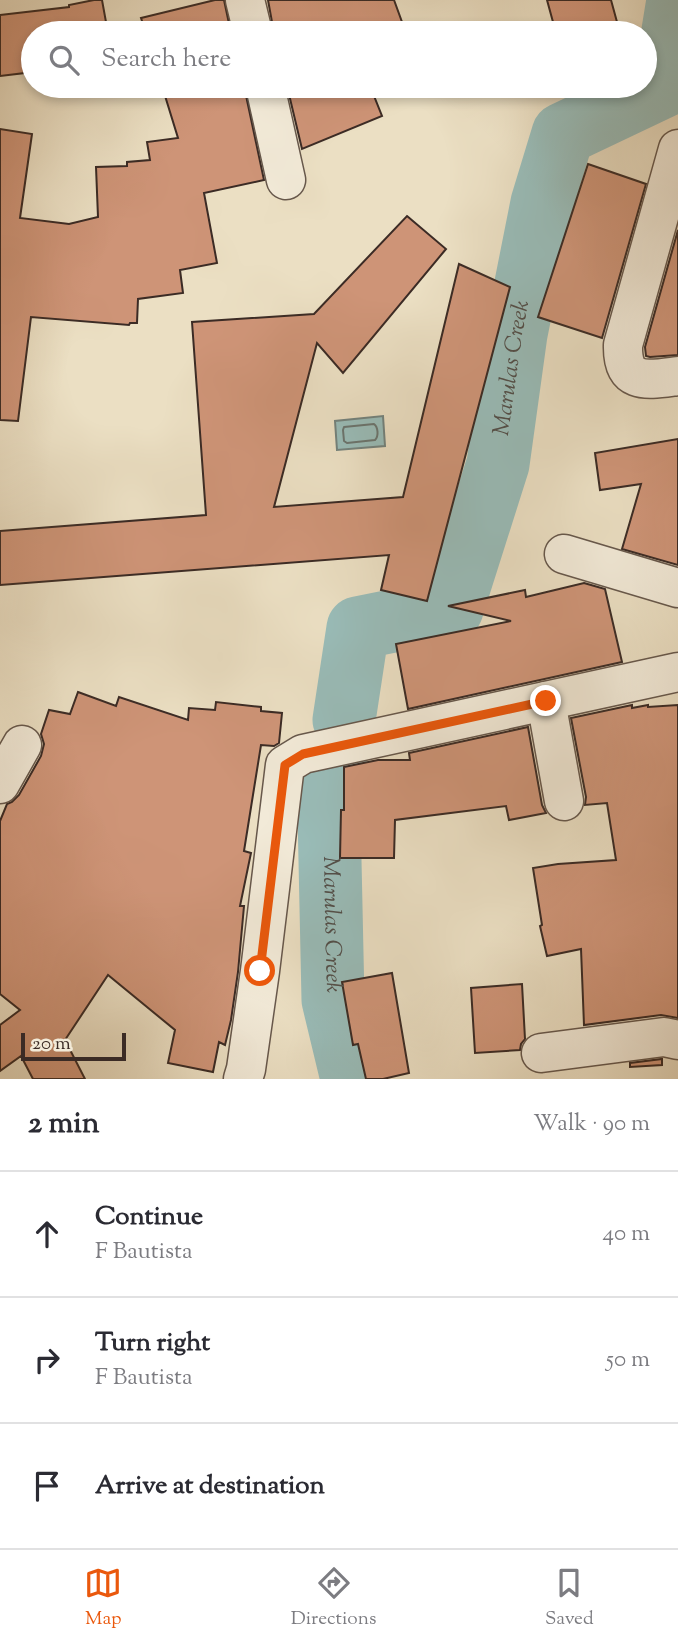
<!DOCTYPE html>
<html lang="en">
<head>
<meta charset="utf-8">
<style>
  :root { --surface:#fff; --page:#f2f2f3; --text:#2b2b33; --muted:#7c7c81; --line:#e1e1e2; --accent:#ea580c }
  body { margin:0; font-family:"Sorts Mill Goudy",serif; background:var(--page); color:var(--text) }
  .scale { position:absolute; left:21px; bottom:18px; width:105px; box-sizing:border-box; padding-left:7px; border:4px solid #3b2b25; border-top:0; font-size:19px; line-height:24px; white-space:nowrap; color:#3b2b25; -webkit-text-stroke:5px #f2ead8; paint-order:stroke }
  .stop { position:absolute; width:21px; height:21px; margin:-16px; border:5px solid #ea580c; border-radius:50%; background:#fff }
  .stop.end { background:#ea580c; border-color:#fff; box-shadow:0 2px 7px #0008 }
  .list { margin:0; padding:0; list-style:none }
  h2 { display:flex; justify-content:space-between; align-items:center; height:91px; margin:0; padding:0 28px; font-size:30px }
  h2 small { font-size:23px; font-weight:400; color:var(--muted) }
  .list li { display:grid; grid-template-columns:46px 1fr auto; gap:21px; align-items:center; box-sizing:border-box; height:126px; padding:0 28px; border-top:2px solid var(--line) }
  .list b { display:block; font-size:26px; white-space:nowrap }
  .list p { margin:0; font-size:23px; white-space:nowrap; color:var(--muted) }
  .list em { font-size:23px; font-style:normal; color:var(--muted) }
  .icon { flex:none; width:38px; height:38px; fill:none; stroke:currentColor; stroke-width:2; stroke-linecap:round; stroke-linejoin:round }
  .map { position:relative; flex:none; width:678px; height:1079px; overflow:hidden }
  .search { position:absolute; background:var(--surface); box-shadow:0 4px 10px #0003; left:21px; right:21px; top:21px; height:77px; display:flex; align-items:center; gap:18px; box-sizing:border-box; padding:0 24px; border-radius:38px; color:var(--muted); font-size:26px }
  .sheet { height:469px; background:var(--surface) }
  nav { display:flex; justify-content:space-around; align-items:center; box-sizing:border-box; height:98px; border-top:2px solid var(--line); background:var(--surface); font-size:19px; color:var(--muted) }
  nav a { display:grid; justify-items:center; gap:4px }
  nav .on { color:var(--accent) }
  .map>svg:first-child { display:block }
  .water { fill:#99bcb8; stroke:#73827d; stroke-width:2 }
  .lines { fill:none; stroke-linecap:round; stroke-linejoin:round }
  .shore { stroke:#6a746e; stroke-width:2 }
  .river { stroke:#99bcb8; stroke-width:63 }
  .building { fill:#ce9477; stroke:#3b2b25; stroke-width:2 }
  .minor-casing { stroke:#67584c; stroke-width:41 }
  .minor { stroke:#f2ead8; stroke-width:38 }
  .route { stroke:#ea580c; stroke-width:9 }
  .labels { text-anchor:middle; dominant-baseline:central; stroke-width:6; stroke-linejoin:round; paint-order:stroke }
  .water-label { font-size:23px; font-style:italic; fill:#524f4a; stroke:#f2ead8 }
</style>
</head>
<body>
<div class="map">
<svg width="678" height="1079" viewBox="0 0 678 1079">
  <rect width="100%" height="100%" fill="#ebdfc3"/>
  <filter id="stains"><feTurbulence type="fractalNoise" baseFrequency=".00286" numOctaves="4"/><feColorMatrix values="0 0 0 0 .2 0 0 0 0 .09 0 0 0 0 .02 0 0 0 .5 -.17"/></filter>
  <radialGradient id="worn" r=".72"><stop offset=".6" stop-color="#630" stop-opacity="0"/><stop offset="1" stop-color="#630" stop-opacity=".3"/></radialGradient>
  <polygon class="water" points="383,416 385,446 337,450 335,421"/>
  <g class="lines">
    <path class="shore" d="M374,424C378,427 379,436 375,440L347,443L344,441L343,430L344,427Z"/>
    <g class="river">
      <path id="s1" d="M344,720L358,628L452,609L498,464L516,334L542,203L563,134L664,86L678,0"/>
      <path id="s2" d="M336,769L329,814L333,1000L352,1079"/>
    </g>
  </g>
  <g class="building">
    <polygon points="94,0 102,0 108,33 33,33 33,72 0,76 0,15 69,7 69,5"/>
    <polygon points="215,0 224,0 231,33 146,33 141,18"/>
    <polygon points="268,0 394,0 406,33 274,33"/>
    <polygon points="547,0 611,0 620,33 556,33"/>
    <polygon points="162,86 244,86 264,180 204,193 217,263 180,270 183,293 138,299 137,323 130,323 129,325 31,317 18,421 0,420 0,129 32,134 20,218 69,224 98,217 96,167 127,166 127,162 150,160 147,142 178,138"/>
    <polygon points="287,86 370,86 382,116 302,149"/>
    <polygon points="588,164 646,184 602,338 538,317"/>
    <polygon points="407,216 446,249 343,373 317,343 274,507 403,497 459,264 510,287 427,601 381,590 389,555 0,585 0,531 206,515 192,322 314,314"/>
    <polygon points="678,230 678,355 650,357 646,356 645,347"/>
    <polygon points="678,439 678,565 622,549 641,484 600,490 595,453"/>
    <polygon points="584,583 605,589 622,662 408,709 396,644 511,621 448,606 525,590 526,597"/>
    <polygon points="78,692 116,706 119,697 188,720 189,708 215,710 216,702 261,707 261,711 282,713 279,743 274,746 261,745 244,851 251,853 240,906 244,906 238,972 231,1020 225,1045 219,1042 213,1072 168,1063 175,1030 108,975 65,1040 85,1079 33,1079 21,1056 0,1071 0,1025 20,1010 0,994 0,821 7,804 12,802 19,795 41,756 44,744 41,734 49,710 70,714"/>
    <polygon points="632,705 632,708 648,705 648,707 678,705 678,1018 661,1015 584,1025 581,949 547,956 540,926 542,925 533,868 558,864 616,860 607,803 585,805 586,797 571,718"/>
    <polygon points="528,727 542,805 546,813 509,820 506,806 395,820 394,858 340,858 341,810 344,810 344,767 378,760 410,760 409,753"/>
    <polygon points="392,973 409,1073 383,1079 366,1079 358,1044 353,1045 342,982"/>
    <polygon points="522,984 525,1039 521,1044 520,1050 475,1053 471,988"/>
    <polygon points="662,1059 662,1065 630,1067 630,1063"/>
  </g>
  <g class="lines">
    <g class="minor-casing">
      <g id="minor">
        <polyline points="245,0 253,33"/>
        <polyline points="265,86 286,180"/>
        <path d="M678,149L623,345C622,386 647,380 678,376"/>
        <polyline points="564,554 678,588"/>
        <polyline points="546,701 564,801"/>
        <polyline points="0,784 22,745"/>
        <polyline points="541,1053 664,1037 678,1040"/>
        <polyline points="243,1079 246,1069 260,971 285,765 303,754 678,672"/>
      </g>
    </g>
    <use href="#minor" class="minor"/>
  </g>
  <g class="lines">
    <polyline class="route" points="260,971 285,765 303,754 546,701"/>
  </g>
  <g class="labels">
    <g class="water-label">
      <text stroke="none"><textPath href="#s1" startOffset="438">Marulas Creek</textPath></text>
      <text stroke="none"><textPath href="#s2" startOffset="156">Marulas Creek</textPath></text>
    </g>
  </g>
  <rect width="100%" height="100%" filter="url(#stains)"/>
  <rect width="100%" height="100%" fill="url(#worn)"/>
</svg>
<div class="scale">20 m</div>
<div class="stop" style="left:260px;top:971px"></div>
<div class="stop end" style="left:546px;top:701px"></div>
<div class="search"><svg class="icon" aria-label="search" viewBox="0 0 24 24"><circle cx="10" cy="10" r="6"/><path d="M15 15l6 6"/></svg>Search here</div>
</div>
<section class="sheet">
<h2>2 min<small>Walk · 90 m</small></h2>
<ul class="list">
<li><svg class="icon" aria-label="ahead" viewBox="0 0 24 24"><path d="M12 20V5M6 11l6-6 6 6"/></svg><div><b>Continue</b><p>F Bautista</p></div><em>40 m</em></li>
<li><svg class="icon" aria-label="right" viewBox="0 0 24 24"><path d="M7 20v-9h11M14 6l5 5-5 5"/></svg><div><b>Turn right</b><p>F Bautista</p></div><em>50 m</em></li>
<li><svg class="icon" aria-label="arrive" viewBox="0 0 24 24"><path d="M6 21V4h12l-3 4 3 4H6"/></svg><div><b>Arrive at destination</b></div></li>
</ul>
</section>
<nav>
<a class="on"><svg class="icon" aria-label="map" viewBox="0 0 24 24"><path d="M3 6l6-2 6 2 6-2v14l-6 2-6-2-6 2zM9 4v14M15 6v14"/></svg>Map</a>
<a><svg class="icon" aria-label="directions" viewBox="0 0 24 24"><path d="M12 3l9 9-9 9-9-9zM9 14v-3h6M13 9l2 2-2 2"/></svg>Directions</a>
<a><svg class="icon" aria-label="saved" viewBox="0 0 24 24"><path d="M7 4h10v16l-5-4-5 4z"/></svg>Saved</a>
</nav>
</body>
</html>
